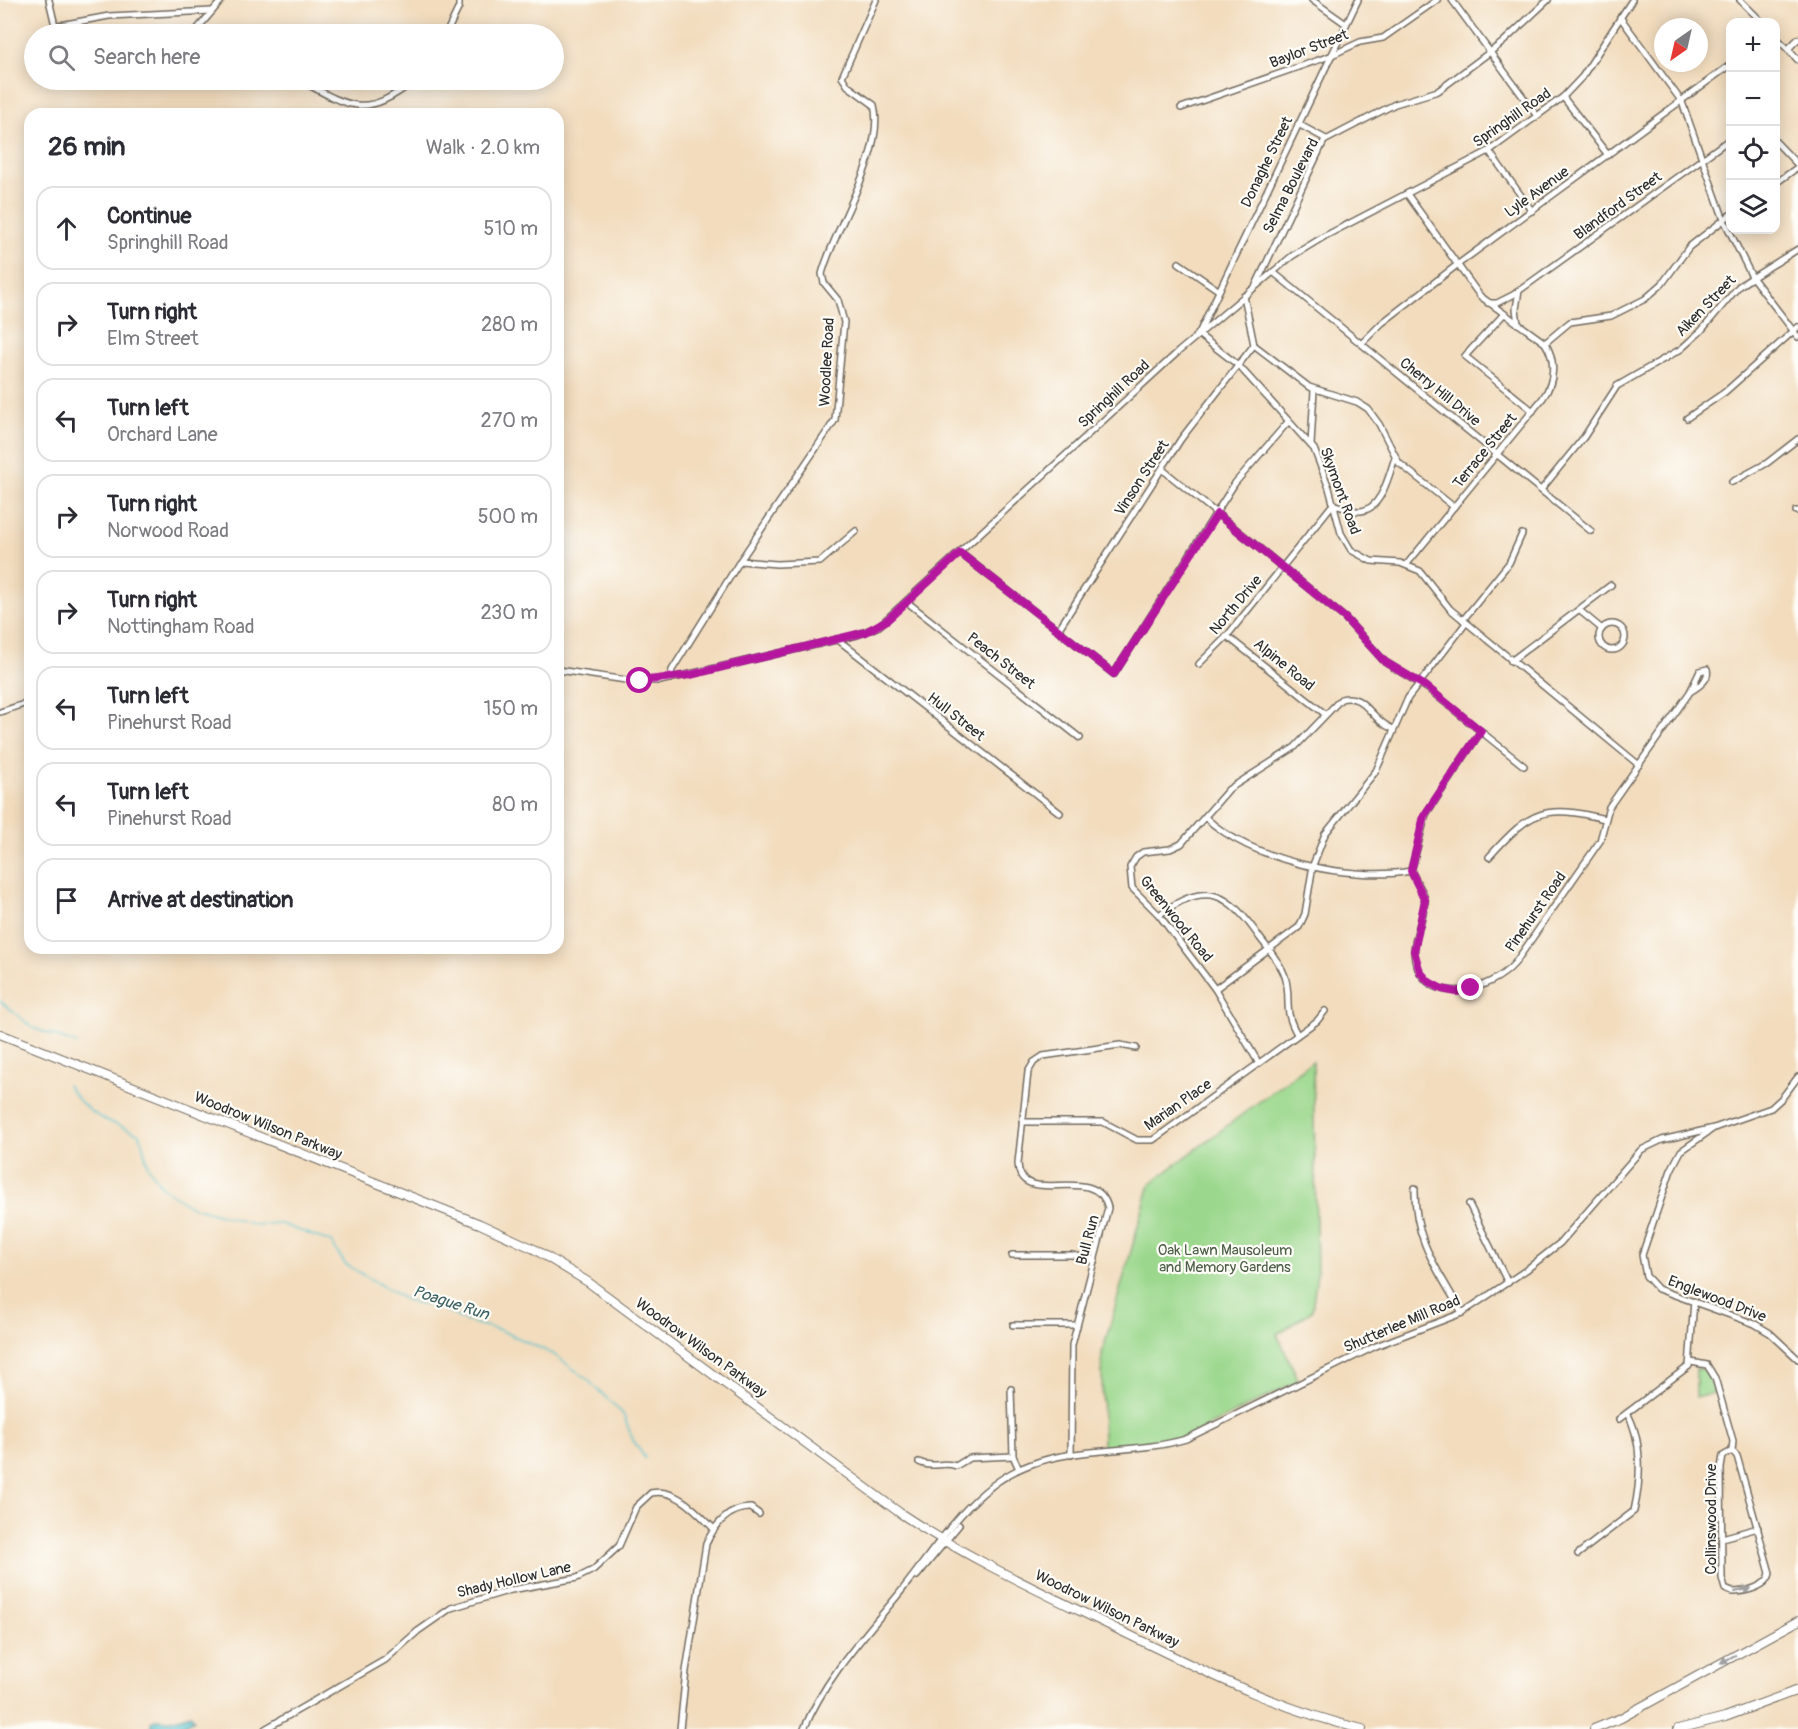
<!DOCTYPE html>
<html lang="en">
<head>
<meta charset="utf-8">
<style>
  :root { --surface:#fff; --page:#f2f2f3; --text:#2b2b33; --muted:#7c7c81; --line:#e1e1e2 }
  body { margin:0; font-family:Pangolin,sans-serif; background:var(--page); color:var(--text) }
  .controls { position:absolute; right:18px; top:18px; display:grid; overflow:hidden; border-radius:12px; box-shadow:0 3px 15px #0003 }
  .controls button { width:54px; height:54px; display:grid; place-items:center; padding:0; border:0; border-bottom:2px solid var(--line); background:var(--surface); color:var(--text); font:30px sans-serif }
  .compass { position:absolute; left:1654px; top:18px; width:54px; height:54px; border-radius:50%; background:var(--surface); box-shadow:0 3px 15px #0003; rotate:214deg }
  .stop { position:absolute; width:18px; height:18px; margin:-14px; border:4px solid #b5179e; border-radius:50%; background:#fff }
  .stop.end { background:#b5179e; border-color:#fff; box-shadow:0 2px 6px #0008 }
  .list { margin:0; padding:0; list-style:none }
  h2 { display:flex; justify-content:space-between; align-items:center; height:78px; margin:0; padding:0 24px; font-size:26px }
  h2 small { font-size:20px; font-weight:400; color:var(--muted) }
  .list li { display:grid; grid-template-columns:39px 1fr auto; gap:18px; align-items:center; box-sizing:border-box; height:84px; margin:0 12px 12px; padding:0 12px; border:2px solid var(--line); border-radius:18px }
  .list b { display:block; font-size:22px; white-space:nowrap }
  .list p { margin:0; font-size:20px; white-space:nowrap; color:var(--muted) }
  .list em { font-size:20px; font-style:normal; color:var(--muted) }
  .icon { flex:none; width:33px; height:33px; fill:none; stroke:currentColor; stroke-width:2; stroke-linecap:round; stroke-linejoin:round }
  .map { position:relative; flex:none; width:1798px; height:1729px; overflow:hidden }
  .search { position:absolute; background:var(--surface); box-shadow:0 3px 15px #0003; left:24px; top:24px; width:540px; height:66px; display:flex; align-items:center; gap:15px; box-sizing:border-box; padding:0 21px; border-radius:33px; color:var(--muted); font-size:22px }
  .panel { position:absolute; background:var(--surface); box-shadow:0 3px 15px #0003; left:24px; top:108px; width:540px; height:846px; border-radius:18px }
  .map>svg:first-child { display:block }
  .green { fill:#9bd88d; stroke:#63825c; stroke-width:1.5 }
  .water { fill:#55c2cc; stroke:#40767c; stroke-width:1.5 }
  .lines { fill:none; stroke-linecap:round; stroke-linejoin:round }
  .stream { stroke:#55c2cc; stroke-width:1.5 }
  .minor-casing { stroke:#71695e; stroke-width:8 }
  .highway-casing { stroke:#71695e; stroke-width:10 }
  .minor { stroke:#fff; stroke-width:5 }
  .highway { stroke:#fff; stroke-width:8 }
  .oneway { fill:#a0a0a0 }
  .route { stroke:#b5179e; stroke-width:8 }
  .labels { text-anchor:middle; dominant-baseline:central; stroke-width:4.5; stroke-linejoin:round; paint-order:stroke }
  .street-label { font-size:15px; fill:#2b2b2b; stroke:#fdfcf7 }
  .park-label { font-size:15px; fill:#4d5f48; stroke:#fdfcf7 }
  .water-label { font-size:16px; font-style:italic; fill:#3a6063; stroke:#fdfcf7 }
</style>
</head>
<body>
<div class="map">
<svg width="1798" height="1729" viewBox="0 0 1798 1729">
  <rect width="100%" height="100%" fill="#fdfcf7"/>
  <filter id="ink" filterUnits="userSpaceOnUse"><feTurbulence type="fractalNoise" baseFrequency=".0167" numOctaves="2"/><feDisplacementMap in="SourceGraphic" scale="12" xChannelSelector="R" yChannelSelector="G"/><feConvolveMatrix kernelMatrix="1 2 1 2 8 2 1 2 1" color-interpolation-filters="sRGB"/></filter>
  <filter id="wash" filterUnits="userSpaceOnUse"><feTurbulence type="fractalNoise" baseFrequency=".008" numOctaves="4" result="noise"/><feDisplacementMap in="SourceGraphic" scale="24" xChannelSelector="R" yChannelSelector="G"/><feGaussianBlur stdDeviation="1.35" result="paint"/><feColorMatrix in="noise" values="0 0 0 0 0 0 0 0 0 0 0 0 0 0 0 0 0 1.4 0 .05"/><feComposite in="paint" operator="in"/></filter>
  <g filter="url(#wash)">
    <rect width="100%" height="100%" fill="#f2dcbd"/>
    <g class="green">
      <polygon points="1313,1061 1317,1273 1312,1311 1277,1334 1299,1381 1191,1435 1166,1442 1103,1450 1102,1353 1150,1184"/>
      <polygon points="1696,1368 1707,1372 1714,1393 1696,1398"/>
    </g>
    <polygon class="water" points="191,1714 194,1719 178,1729 151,1727 151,1722 155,1719 171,1720"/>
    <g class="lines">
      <g class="stream">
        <polyline points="0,1001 33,1028 77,1044"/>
        <path d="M67,1085C89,1117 105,1120 140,1134L148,1166L162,1187L190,1206L256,1225L278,1223L331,1242L345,1264L406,1300L445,1310L465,1321L500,1330L553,1354L587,1379L623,1414L633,1440L645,1458"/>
        <polyline points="146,1729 151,1727"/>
      </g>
    </g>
  </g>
  <g filter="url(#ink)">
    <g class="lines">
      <g class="minor-casing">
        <g id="minor">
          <polyline points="49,0 57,34"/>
          <polyline points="1312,0 1346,24"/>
          <polyline points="1452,0 1537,116"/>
          <polyline points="1740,0 1762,22"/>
          <polyline points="1620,17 1682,102 1724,220 1752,277 1798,337"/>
          <polyline points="55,26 109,16 212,11"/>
          <polyline points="193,34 222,0"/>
          <polyline points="446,34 459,7 459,0"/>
          <polyline points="1776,37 1798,60"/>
          <polyline points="1788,49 1798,39"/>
          <path d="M300,80C350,108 366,119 415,80"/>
          <polyline points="1563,97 1608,155"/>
          <polyline points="1181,108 1330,56 1360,42 1383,38 1437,0"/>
          <polyline points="1298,124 1326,139"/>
          <polyline points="1776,142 1798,165"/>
          <polyline points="1489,151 1532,211"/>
          <polyline points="1776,183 1798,167"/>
          <path d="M1407,194L1480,296L1545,343C1556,360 1555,381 1543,398L1407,564"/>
          <polyline points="1179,263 1218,290"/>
          <polyline points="1273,272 1591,531"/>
          <polyline points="1256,285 1324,141 1395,104 1438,91 1502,43 1548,0"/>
          <polyline points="1244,296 1254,345 1309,387 1357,402 1368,409 1379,424 1399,463 1454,507"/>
          <polyline points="1488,303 1497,303 1513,295 1730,139"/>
          <polyline points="1504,314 1465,356 1533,411"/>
          <polyline points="1518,324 1516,309 1519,290"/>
          <polyline points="1199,333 1358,0"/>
          <polyline points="1198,334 1238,365 1314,449 1329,488 1341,533 1351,550 1371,561 1400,563 1420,571 1450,609 1639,765"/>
          <polyline points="1362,343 1382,323 1457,265 1730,65"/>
          <polyline points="1545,343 1570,322 1611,316 1645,299 1662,284 1689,247 1730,215"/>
          <polyline points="1687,418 1725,392 1798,327"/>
          <polyline points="1311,445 1314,390"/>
          <polyline points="1162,469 1345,618 1385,662 1427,688 1524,766"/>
          <polyline points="1732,482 1767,463 1798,439"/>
          <polyline points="1541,490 1584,437 1617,386 1681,349 1701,331 1739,286 1798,249"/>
          <polyline points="1796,511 1798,511"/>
          <polyline points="960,553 1114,674 1235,483 1288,422"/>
          <polyline points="740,561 777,564 820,562 856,531"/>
          <polyline points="907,602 1080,738"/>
          <polyline points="1579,610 1602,629"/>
          <polyline points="1463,620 1509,563 1522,534"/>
          <circle cx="1612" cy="637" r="13"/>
          <polyline points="1058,630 1181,439 1254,345"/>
          <polyline points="1227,636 1325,714"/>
          <polyline points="837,639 1060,813"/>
          <polyline points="1511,661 1611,585"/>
          <path d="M1199,664L1227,636L1333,504C1342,507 1352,512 1361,511C1382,509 1389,474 1395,458"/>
          <polyline points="558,670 626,680 660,681 857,635 879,626 1178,352 1292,256 1325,236 1489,151 1563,97 1582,77 1632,0"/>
          <path d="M670,679L672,670L740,561L835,420L844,322L838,300L824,283L822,274C834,228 886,152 874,105L848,86L842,77L876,0"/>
          <polyline points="0,712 30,702"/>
          <path d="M1205,817C1249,860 1350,882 1411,871"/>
          <path d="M1489,857C1531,810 1544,804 1605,819"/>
          <path d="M1411,871L1423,893L1425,901C1424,920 1411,940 1415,960C1427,1009 1491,991 1515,963L1600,841L1609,807L1690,692L1700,671L1707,669C1710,680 1698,687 1690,692"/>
          <polyline points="1411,871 1426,814 1481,731"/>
          <path d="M1159,915C1207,879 1229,893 1260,938C1269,950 1280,962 1285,976C1292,1000 1282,1008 1297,1034"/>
          <polyline points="1215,989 1299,927 1305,914 1313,865 1325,834 1376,771 1408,698 1466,623"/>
          <path d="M1258,1062L1215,989L1159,915L1132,888L1130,867L1136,857L1143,852L1170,849L1181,844L1229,789L1295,747L1341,699C1365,692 1370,720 1393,729"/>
          <polyline points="1798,1077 1782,1098 1771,1108 1714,1128 1681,1151 1671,1170 1642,1255 1646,1276 1658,1289 1755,1324 1770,1333 1798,1359"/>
          <polyline points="1022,1122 1103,1122 1137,1140 1153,1140 1317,1021 1325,1011"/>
          <path d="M1415,1188C1414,1241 1437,1268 1462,1313"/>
          <polyline points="1469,1204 1508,1283"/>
          <polyline points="1012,1255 1072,1255 1095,1260"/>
          <polyline points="1013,1325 1077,1325"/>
          <path d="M1691,1362L1707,1365L1715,1378L1733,1441L1732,1451L1737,1456L1770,1573C1768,1587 1745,1592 1732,1592L1725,1589L1722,1578L1721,1468L1723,1456L1732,1451"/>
          <polyline points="1011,1389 1013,1456 1019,1469"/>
          <polyline points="1619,1419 1689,1366 1694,1301"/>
          <path d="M1071,1455L1072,1345L1108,1208C1096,1160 1019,1211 1018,1163L1028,1072L1034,1062L1043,1056L1120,1045L1136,1048"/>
          <path d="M919,1462C932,1469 943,1461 956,1466L969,1458L1013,1456"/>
          <polyline points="1722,1538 1758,1528"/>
          <path d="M1578,1554L1634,1511C1641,1481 1643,1440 1627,1413"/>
          <polyline points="917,1576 959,1525"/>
          <path d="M265,1729L385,1660L418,1631L451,1608L511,1590L577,1578L593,1570L619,1546L636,1507L651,1493C676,1487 698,1513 714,1529"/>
          <path d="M680,1729L686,1671L706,1544C714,1526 729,1507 751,1508L759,1514"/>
          <path d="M804,1729C826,1677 862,1639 898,1595C935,1550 971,1486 1029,1465C1078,1446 1135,1454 1186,1439L1376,1346L1462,1313L1526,1270L1560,1243L1641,1150L1662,1140L1714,1128"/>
        </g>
      </g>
      <g class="highway-casing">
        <g id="highway">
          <path d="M0,1034L480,1224L534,1249L588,1282L900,1513C970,1560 1046,1594 1121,1631C1200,1669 1276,1709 1362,1729"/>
          <polyline points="1594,1729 1621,1718 1798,1621"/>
          <polyline points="1678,1729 1725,1717 1798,1690"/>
        </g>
      </g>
      <use href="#minor" class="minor"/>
      <use href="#highway" class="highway"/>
    </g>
    <defs><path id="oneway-solid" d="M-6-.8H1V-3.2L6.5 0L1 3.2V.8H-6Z" transform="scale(1.5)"/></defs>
    <g class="oneway">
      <use href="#oneway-solid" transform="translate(1743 1590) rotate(-14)"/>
      <use href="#oneway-solid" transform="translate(1728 1659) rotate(152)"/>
    </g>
  </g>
  <g class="lines" filter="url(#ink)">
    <polyline class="route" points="640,681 690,675 866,632 887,620 960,553 1114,674 1217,514 1345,618 1385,662 1427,687 1481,731 1424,816 1411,871 1425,900 1414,951 1420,972 1429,982 1442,989 1457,992 1471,988"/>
  </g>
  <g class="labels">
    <g class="street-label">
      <text transform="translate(1309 49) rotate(-21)">Baylor Street</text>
      <text transform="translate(1512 118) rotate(-35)">Springhill Road</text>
      <text transform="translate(1267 162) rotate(-64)">Donaghe Street</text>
      <text transform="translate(1291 186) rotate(-63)">Selma Boulevard</text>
      <text transform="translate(1537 192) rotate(-36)">Lyle Avenue</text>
      <text transform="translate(1618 206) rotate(-36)">Blandford Street</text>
      <text transform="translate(1706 306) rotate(-46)">Aiken Street</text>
      <text transform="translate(827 362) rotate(-87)">Woodlee Road</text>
      <text transform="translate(1440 392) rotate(39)">Cherry Hill Drive</text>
      <text transform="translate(1114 394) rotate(-43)">Springhill Road</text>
      <text transform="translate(1485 451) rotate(-51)">Terrace Street</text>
      <text transform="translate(1142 478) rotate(-57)">Vinson Street</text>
      <text transform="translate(1340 491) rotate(70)">Skymont Road</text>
      <text transform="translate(1236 605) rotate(-50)">North Drive</text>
      <text transform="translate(1001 661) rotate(38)">Peach Street</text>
      <text transform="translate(1284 665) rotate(39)">Alpine Road</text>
      <text transform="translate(956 717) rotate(38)">Hull Street</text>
      <text transform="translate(1536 912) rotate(-55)">Pinehurst Road</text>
      <text transform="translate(1176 919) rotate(51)">Greenwood Road</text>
      <text transform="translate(1178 1105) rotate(-35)">Marian Place</text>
      <text transform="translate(268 1126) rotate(22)">Woodrow Wilson Parkway</text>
      <text transform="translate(1088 1240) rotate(-75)">Bull Run</text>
      <text transform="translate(1717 1299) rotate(21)">Englewood Drive</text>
      <text transform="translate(1402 1324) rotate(-23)">Shutterlee Mill Road</text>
      <text transform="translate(701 1348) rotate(36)">Woodrow Wilson Parkway</text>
      <text transform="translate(1711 1519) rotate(-90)">Collinswood Drive</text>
      <text transform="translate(514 1580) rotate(-13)">Shady Hollow Lane</text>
      <text transform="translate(1107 1609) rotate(26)">Woodrow Wilson Parkway</text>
    </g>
    <g class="park-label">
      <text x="1225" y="1250">Oak Lawn Mausoleum<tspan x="1225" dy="17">and Memory Gardens</tspan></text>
    </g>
    <g class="water-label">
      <text transform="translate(451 1303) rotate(18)">Poague Run</text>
    </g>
  </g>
</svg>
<div class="controls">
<button>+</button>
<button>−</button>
<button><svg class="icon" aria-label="locate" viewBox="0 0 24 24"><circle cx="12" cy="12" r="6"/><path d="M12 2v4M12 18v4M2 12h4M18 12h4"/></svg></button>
<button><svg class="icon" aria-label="layers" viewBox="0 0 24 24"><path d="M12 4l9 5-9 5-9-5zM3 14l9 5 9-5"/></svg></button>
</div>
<svg class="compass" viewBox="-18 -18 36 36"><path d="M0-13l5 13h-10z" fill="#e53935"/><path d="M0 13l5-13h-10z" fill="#7c7c81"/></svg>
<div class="stop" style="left:640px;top:681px"></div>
<div class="stop end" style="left:1471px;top:988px"></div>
<div class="search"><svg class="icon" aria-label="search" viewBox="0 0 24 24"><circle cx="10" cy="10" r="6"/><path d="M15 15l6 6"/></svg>Search here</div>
<section class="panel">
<h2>26 min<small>Walk · 2.0 km</small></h2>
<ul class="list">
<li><svg class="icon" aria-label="ahead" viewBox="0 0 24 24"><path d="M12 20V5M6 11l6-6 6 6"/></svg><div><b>Continue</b><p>Springhill Road</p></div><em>510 m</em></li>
<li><svg class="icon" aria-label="right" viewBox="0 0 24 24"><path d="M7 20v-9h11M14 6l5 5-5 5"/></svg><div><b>Turn right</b><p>Elm Street</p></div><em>280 m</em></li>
<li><svg class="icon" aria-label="left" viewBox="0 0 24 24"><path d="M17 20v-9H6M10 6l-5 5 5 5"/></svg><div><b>Turn left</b><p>Orchard Lane</p></div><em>270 m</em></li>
<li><svg class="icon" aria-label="right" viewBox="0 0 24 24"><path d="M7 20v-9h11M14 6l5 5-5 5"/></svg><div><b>Turn right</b><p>Norwood Road</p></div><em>500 m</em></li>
<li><svg class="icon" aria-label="right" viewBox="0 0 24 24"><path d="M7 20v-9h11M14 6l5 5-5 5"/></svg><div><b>Turn right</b><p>Nottingham Road</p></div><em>230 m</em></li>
<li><svg class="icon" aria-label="left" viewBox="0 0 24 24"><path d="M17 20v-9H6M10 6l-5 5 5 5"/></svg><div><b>Turn left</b><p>Pinehurst Road</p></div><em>150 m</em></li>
<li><svg class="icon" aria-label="left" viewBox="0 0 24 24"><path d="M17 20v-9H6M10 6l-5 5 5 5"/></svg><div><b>Turn left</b><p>Pinehurst Road</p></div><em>80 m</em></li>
<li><svg class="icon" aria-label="arrive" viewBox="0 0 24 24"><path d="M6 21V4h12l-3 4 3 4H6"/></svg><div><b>Arrive at destination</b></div></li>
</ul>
</section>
</div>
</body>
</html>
